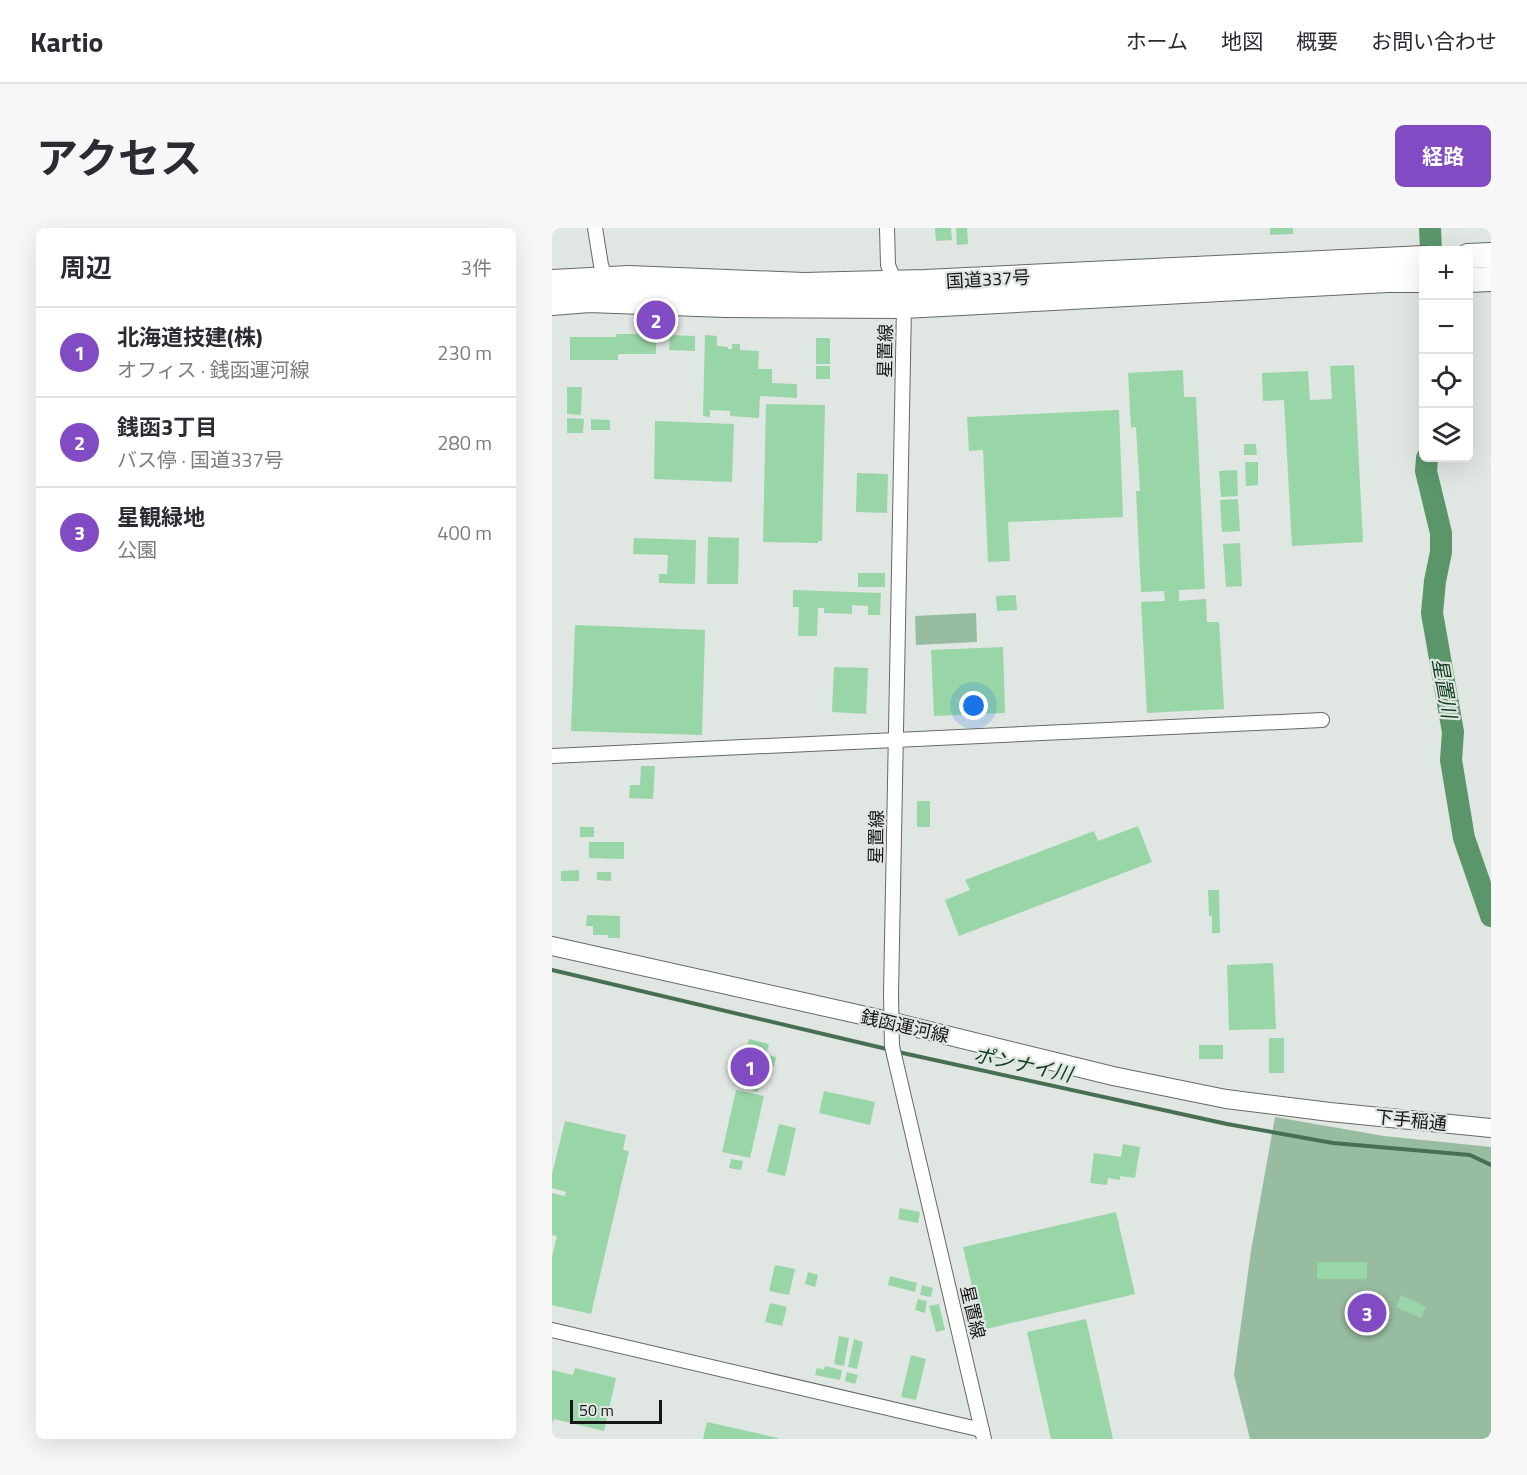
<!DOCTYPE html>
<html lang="ja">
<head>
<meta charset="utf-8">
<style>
  :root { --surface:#fff; --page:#f7f7f7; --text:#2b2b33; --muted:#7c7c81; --line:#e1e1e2; --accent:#814cc3 }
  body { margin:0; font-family:"Titillium Web","Noto Sans JP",sans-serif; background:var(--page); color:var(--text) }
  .controls { position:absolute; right:18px; top:18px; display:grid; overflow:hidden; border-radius:9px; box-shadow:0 6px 24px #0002 }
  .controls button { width:54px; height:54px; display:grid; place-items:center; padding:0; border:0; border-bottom:2px solid var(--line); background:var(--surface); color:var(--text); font:30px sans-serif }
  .scale { position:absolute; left:18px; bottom:15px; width:92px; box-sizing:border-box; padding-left:6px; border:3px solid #151716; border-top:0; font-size:16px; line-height:21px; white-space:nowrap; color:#151716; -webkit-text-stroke:4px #e0e6e1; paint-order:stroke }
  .you { position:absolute; left:422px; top:478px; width:21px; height:21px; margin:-15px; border:4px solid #fff; border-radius:50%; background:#1a73e8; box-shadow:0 0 0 9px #1a73e833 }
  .badge { display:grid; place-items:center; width:39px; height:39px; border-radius:50%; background:var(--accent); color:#fff; font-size:20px; font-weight:700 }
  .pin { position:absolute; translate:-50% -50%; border:3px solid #fff; box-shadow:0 2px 6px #0006 }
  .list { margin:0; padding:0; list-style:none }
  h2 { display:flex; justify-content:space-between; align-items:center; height:78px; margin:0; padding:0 24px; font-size:26px }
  h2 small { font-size:20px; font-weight:400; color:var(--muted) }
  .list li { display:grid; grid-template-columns:39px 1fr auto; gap:18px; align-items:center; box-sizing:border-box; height:90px; padding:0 24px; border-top:2px solid var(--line) }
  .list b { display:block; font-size:22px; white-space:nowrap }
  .list p { margin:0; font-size:20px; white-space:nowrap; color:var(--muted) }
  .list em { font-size:20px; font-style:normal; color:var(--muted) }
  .icon { flex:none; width:33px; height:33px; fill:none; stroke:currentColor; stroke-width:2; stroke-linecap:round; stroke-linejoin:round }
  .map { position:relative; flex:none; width:939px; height:1211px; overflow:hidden; border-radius:9px }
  header { display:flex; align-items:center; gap:36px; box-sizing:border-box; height:84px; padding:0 30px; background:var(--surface); border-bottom:2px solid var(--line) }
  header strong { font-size:28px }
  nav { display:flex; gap:33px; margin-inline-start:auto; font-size:21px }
  .intro { display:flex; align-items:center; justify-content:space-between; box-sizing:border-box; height:144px; padding:0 36px }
  h1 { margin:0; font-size:42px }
  .button { padding:15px 27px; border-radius:9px; background:var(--accent); color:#fff; font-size:21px; font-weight:700 }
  main { display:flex; gap:36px; padding:0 36px }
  aside { flex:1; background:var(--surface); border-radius:9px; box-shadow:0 6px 24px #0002 }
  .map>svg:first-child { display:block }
  .green { fill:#98bca0 }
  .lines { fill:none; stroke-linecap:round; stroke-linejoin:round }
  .stream { stroke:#467051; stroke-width:4 }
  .river { stroke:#5b966a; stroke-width:22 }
  .building { fill:#99d6a7 }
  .street-casing { stroke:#656a66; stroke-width:16 }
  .secondary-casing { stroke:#656a66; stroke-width:20 }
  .highway-casing { stroke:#656a66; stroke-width:26 }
  .street { stroke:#fff; stroke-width:14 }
  .secondary { stroke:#fff; stroke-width:18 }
  .highway { stroke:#fff; stroke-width:24 }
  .labels { text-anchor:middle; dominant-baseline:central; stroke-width:4.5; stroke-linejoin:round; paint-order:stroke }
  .street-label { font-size:18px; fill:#151716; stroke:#e0e6e1 }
  .water-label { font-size:20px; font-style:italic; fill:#0f3d1f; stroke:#e0e6e1 }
</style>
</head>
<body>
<header>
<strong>Kartio</strong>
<nav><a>ホーム</a><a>地図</a><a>概要</a><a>お問い合わせ</a></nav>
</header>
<div class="intro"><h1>アクセス</h1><a class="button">経路</a></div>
<main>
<aside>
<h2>周辺<small>3件</small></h2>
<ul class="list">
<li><span class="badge">1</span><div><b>北海道技建(株)</b><p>オフィス · 銭函運河線</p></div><em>230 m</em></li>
<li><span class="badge">2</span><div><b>銭函3丁目</b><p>バス停 · 国道337号</p></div><em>280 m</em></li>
<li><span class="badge">3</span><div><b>星観緑地</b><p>公園</p></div><em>400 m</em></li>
</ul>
</aside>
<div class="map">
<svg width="939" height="1211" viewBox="0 0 939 1211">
  <rect width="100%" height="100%" fill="#e0e6e1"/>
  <g class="green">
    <polygon points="424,385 425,414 364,417 363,388"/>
    <polygon points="723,889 832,908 939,919 939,1211 698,1211 682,1147 699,1023"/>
  </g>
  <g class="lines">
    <g class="stream">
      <polyline points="0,742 339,822"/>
      <polyline points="346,824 675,896 781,915 918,927 939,937"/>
    </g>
    <g class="river">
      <polyline points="878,0 879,22"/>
      <polyline points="875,230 874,243 889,305 889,324 883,353 880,385 901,504 899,532 912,610 939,688"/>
    </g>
  </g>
  <g class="building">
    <polygon points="383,0 399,0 400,12 384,13"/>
    <polygon points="404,0 415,0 416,16 405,17"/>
    <polygon points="718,0 741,0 741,6 718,7"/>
    <polygon points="64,106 104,106 104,126 66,126 66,132 18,132 18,109 64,109"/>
    <polygon points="118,107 143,108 143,123 117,122"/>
    <polygon points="153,107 165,108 165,118 176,119 176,121 180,121 180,116 188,116 188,122 207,123 206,141 220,141 220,155 245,156 245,170 208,168 207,190 178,188 178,183 158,182 158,189 151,188"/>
    <rect x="264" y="110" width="14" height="26"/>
    <polygon points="802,137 811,314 740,318 732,172 711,173 710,145 756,143 758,172 780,171 778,138"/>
    <rect x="264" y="138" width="14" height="13"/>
    <polygon points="631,142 632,169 644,169 653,361 627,362 627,373 654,371 655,394 667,394 672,481 595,485 589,374 613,373 612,363 589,364 584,263 588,263 584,199 579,200 576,145"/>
    <polygon points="15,159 30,159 29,187 15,186"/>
    <polygon points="214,176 273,177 270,313 266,313 266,315 211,314"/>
    <polygon points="567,182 571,289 456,294 458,333 436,334 431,222 417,223 415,189"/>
    <polygon points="15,190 32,191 31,205 15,205"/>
    <polygon points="39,191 58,192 58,202 39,202"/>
    <polygon points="103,193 182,196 180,254 102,251"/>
    <polygon points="692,216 704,216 705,227 692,227"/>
    <polygon points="693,234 706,234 706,257 694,258"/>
    <polygon points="685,242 686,268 669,269 667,243"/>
    <polygon points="305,245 336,246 335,285 304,284"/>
    <polygon points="686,271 688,303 670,304 668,272"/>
    <polygon points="156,309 187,310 186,356 155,356"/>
    <polygon points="82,310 144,312 143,356 107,355 107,346 115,346 116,327 81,326"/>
    <polygon points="688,315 690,358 674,359 671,316"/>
    <rect x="306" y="345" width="27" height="14"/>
    <polygon points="241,362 329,365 328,387 316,387 316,378 300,377 300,386 272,385 272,380 266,380 265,408 246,408 247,379 241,379"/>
    <polygon points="464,367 465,382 445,383 444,368"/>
    <polygon points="23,397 153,402 150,507 19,503"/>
    <polygon points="451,419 453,485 382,488 379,422"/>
    <polygon points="282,439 316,440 314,486 280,484"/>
    <polygon points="89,538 103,538 101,571 77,570 78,557 88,557"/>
    <rect x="365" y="573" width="13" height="26"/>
    <polygon points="586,598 600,634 407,708 393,672 418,662 413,652 542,603 546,613"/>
    <rect x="28" y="599" width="14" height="10"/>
    <polygon points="37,614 72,614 72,631 37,630"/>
    <polygon points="27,642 27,653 9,653 9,643"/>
    <polygon points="45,644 59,644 59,653 45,652"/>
    <polygon points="656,662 667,662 668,705 660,705 660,688 657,688"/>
    <polygon points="35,687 68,688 68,710 56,710 56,707 41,707 41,698 34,698"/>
    <polygon points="721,735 724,801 677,802 675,737"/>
    <rect x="717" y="810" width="15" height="35"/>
    <polygon points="197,811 217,816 214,827 224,829 222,838 212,836 206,864 186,859"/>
    <rect x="647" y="817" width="24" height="14"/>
    <polygon points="184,862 212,868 198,930 170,924"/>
    <polygon points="272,863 323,874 318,897 267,885"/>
    <polygon points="13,893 74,907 71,922 77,923 39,1086 0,1077 0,1029 5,1008 0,1007 0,965 13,968 14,964 0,960 0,946"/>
    <polygon points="227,896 244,900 233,948 215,944"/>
    <polygon points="571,916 588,919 583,950 568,948 568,952 556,950 555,957 538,955 542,925 569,929"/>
    <polygon points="179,931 191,933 189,942 177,940"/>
    <polygon points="348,980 368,984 366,995 346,991"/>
    <polygon points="564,984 583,1066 430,1102 411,1019"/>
    <rect x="765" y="1034" width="50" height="17"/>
    <polygon points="223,1037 243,1041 237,1067 217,1063"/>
    <polygon points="256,1044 266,1047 263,1059 253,1056"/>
    <polygon points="338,1048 365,1055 363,1064 336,1057"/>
    <polygon points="370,1057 381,1060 379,1069 368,1067"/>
    <polygon points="849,1067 874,1079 869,1090 844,1079"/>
    <polygon points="366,1071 375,1073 373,1085 363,1082"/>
    <polygon points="218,1075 235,1079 230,1098 213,1094"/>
    <polygon points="387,1076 393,1102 384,1104 377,1078"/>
    <polygon points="534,1091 561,1211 499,1211 475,1104"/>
    <polygon points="287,1108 297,1110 292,1138 282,1136"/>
    <polygon points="302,1111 311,1114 305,1141 296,1139"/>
    <polygon points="359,1127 374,1131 364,1172 349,1169"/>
    <polygon points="273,1138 290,1142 288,1152 263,1147 265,1140 272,1142"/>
    <polygon points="23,1140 64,1150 52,1203 2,1191 0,1196 0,1142 21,1147"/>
    <polygon points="295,1144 306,1147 303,1156 293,1153"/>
    <polygon points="155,1194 226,1210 225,1211 151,1211"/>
  </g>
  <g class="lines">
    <g class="street-casing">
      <g id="street">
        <polyline points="43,0 49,37 54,51"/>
        <polyline points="335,0 336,37 352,78 339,767 340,818 432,1211"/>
        <polyline points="0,528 770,492"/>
        <polyline points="0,1102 430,1202"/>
      </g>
    </g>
    <g class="secondary-casing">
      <polyline id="secondary" points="0,718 341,794 561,848 674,871 778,884 939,900"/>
    </g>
    <g class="highway-casing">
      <g id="highway">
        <polyline points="916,28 939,27"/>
        <polyline points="916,52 939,51"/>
        <polyline points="0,54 77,50 252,57 373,54 872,30"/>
        <polyline points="0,75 37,72 173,77 352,78 835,52 872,52"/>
      </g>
    </g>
    <use href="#street" class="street"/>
    <use href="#secondary" class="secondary"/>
    <use href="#highway" class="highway"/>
  </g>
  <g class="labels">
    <g class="street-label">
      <text transform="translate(436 51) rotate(-3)">国道337号</text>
      <text transform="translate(333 123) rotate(-89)">星置線</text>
      <text transform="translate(324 609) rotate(-89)">星置線</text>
      <text transform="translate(353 798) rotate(13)">銭函運河線</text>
      <text transform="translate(859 892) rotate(6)">下手稲通</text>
      <text transform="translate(421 1084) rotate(77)">星置線</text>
    </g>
    <g class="water-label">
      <text transform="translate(893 460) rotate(80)">星置川</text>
      <text transform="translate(471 836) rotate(12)">ポンナイ川</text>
    </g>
  </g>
</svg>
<div class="controls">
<button>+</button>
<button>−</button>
<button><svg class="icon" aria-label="locate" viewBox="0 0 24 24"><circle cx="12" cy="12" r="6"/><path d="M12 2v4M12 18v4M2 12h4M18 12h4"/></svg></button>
<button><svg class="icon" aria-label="layers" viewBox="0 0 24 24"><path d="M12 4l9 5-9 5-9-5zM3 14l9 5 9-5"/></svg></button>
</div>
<div class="scale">50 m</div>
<div class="you"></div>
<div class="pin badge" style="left:198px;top:839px">1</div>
<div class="pin badge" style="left:104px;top:92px">2</div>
<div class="pin badge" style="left:815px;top:1085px">3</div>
</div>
</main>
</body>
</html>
